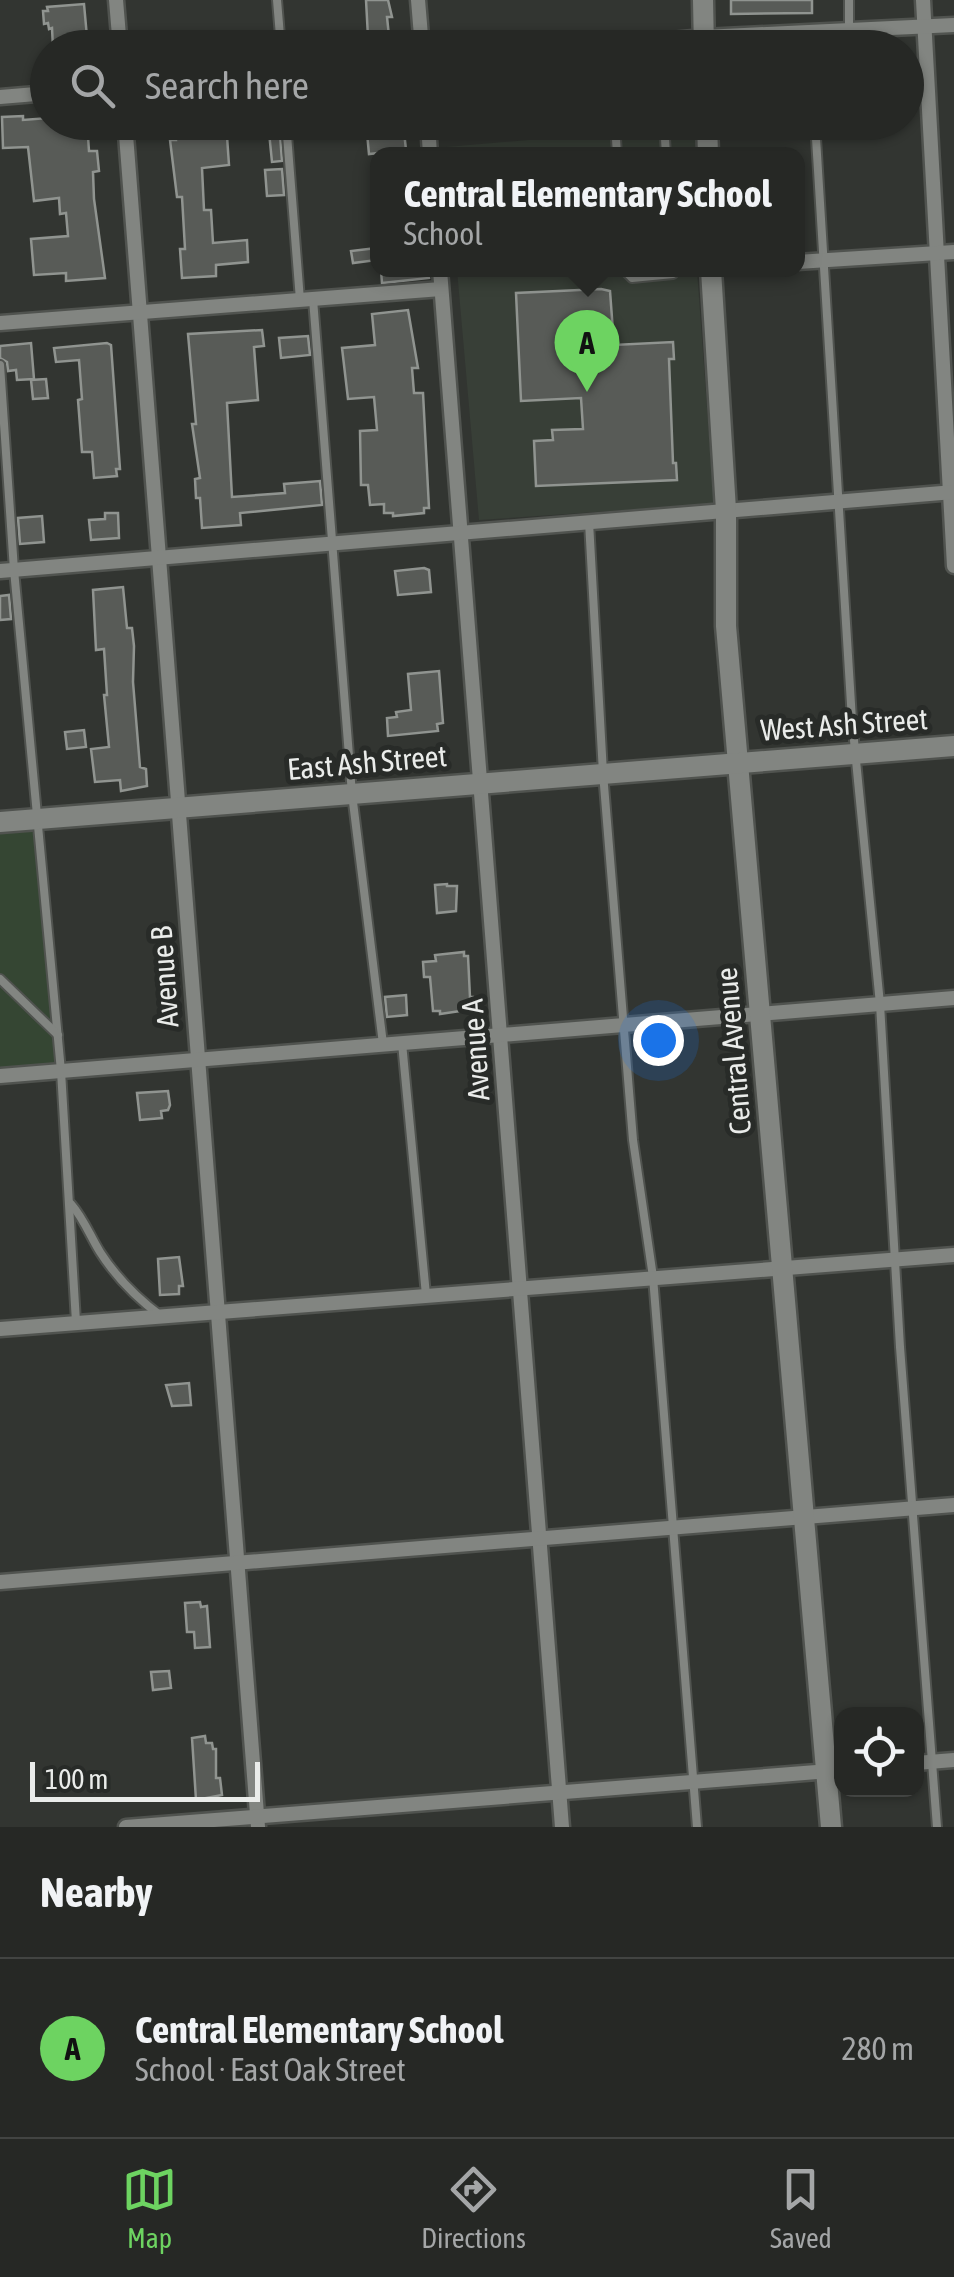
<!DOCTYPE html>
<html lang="en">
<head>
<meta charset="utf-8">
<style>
  :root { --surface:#262825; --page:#2e302d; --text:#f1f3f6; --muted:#a4a6a7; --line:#424442; --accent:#6dd361 }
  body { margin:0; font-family:"Asap Condensed",sans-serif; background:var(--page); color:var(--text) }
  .controls { position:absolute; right:30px; bottom:30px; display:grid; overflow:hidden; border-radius:20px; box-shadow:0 2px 8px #0004 }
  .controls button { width:90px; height:90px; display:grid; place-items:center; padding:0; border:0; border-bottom:2px solid var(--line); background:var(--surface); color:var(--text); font:50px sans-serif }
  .scale { position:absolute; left:30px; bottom:25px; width:230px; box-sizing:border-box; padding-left:10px; border:5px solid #eaecea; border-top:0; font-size:28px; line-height:35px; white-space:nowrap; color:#eaecea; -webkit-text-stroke:8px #282b28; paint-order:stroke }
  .you { position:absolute; left:658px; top:1040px; width:35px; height:35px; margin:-25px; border:8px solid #fff; border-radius:50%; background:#1a73e8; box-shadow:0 0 0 15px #1a73e833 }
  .badge { display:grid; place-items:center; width:65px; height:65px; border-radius:50%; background:var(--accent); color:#111; font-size:32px; font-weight:700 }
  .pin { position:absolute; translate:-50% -82px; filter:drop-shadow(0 2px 5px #0008) }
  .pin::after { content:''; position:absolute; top:52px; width:35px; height:30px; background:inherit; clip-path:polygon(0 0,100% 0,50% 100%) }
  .popup { position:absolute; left:370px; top:147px; width:435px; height:130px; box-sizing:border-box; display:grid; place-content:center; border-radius:20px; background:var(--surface); filter:drop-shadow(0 2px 8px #0005); font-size:32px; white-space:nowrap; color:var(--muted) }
  .popup b { font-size:38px; color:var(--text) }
  .popup::after { content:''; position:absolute; left:50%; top:100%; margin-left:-20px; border:20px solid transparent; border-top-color:var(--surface) }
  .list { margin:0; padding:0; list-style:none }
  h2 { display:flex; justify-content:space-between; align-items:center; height:130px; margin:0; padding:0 40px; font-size:42px }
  h2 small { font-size:32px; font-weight:400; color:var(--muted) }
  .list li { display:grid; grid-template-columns:65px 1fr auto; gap:30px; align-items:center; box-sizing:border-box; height:180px; padding:0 40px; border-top:2px solid var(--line) }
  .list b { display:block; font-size:38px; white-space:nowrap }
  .list p { margin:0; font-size:32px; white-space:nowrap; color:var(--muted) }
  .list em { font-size:32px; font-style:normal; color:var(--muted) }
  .icon { flex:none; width:55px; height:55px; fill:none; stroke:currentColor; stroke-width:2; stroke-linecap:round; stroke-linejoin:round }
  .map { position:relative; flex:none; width:954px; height:1827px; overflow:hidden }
  .search { position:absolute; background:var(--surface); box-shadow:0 2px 8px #0004; left:30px; right:30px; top:30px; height:110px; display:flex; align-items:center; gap:25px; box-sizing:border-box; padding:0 35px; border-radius:55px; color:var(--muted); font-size:38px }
  .sheet { height:310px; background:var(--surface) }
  nav { display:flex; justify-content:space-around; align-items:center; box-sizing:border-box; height:140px; border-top:2px solid var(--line); background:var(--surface); font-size:28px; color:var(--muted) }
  nav a { display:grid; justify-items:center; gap:5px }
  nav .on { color:var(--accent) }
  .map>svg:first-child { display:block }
  .built { fill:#383f37 }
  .green { fill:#354633 }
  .building { fill:#585b57; stroke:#909490; stroke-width:2.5 }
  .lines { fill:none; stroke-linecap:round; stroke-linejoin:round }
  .lane-casing { stroke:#50534f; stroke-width:12 }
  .street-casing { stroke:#50534f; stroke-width:19 }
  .secondary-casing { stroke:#50534f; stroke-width:25 }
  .lane { stroke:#828581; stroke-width:8 }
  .street { stroke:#828581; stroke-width:14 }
  .secondary { stroke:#828581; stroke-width:20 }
  .labels { text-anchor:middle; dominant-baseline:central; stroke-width:10; stroke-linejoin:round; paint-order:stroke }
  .street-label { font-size:30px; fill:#eaecea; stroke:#282b28 }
</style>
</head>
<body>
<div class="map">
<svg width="954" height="1827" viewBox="0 0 954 1827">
  <rect width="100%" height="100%" fill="#323531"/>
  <g class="built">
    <polygon points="565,123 696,123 696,154 447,155 446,147 565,137"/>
    <polygon points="457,270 697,270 714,504 479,520"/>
  </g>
  <polygon class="green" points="37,830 55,1064 0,1068 0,833"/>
  <g class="building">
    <polygon points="366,0 388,0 392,17 387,17 389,36 368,37"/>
    <polygon points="731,0 812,0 812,13 731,14"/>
    <polygon points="84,4 88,48 53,48 52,28 49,29 48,23 44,24 43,11 48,11 47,7"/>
    <polygon points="23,116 23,120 48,118 48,122 87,122 89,151 97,151 99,171 93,172 94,199 105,278 66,281 66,273 34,275 31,239 68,236 66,213 60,214 59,198 34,201 28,147 3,148 2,117"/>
    <polygon points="175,122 226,122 229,165 202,168 204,210 211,210 213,243 247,240 248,262 216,265 216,276 182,278 180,249 185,249 182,197 177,197 170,140 176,140"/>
    <polygon points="268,122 279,122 282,161 272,162"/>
    <polygon points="321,122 334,122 335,136 322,137"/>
    <polygon points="366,122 403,122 406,150 369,154"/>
    <polygon points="282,169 284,195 267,196 265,170"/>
    <polygon points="377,248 377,260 353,263 351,251"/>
    <polygon points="381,270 428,270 429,278 382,283"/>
    <polygon points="601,289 610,291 614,345 673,342 674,359 669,359 673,463 676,463 677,480 536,486 534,441 553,440 552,430 583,429 581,398 521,401 516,293"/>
    <polygon points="408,310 418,368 412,368 414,393 423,393 429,508 424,508 424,513 393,516 393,513 384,513 384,504 370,505 368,485 361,485 360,431 377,430 374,397 348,399 342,348 375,345 372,314"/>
    <polygon points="262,330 264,346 254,347 258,400 227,403 232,497 285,493 284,484 320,481 322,505 240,513 241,525 202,528 200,498 196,498 195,479 200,478 192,424 196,424 188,334"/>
    <polygon points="308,336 310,355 281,358 279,338"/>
    <polygon points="31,343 34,379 17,380 16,370 8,371 7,362 0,358 0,346"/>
    <polygon points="107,343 111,345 120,469 116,469 117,476 94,478 92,452 82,452 78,400 82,399 79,360 56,362 54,348"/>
    <polygon points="46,379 48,398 33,399 31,380"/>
    <polygon points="105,513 118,513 119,538 91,540 89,520 105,519"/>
    <polygon points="42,516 44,542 20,544 18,518"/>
    <polygon points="424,568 429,570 431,592 398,595 395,571"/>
    <polygon points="123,587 127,628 132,628 134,646 133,682 140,767 146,769 147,786 121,791 120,780 95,782 91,749 109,747 104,695 107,695 104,649 96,650 93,590"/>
    <polygon points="9,595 11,619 0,620 0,596"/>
    <polygon points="439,671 443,723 437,724 438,731 388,736 387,718 397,717 396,712 411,710 408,674"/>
    <polygon points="84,730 86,747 67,749 65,732"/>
    <polygon points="447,884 447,886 457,886 456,911 437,913 435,885"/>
    <polygon points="464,952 464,956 468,956 470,997 473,997 474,1009 440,1014 440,1011 433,1011 430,977 424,977 423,962 436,961 435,955"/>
    <polygon points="406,995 407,1015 387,1017 385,997"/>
    <polygon points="168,1091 170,1105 168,1110 161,1111 162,1118 140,1120 137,1093"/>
    <polygon points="179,1257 183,1286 179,1286 179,1294 160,1295 158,1259"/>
    <polygon points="189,1383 191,1405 172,1406 166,1385"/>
    <polygon points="200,1602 201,1607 207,1606 210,1647 195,1648 194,1632 187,1632 185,1603"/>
    <polygon points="169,1671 171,1688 153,1690 151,1672"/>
    <polygon points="205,1736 206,1743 212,1743 213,1749 216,1749 216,1778 220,1778 222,1795 196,1800 192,1738"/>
  </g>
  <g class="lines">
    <g class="lane-casing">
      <g id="lane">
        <polyline points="277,0 281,48"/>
        <polyline points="849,0 849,30"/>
        <polyline points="809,32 810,48"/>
        <polyline points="286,122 300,300"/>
        <polyline points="615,122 617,155"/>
        <polyline points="664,122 666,155"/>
        <polyline points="815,122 852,720 880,1004 900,1347 937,1827"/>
        <polyline points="624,270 632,278 673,274 673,270"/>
        <polyline points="313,299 352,794 383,1044"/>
        <polyline points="0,365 14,570 61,1071 76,1322"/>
        <polyline points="589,522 603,773 633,1140 653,1277 697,1827"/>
        <polyline points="0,979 58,1035"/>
        <polyline points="402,1043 426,1295"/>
        <path d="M71,1204C84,1219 90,1236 100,1252C116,1277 138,1299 161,1316"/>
      </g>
    </g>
    <g class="street-casing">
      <g id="street">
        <polyline points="116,0 120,48"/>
        <polyline points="418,0 422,48"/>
        <polyline points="923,0 954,566"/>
        <polyline points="584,48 704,37 954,25"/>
        <polyline points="0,97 48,93"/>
        <polyline points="125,122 258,1827"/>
        <polyline points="428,122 430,155"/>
        <polyline points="797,262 954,252"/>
        <polyline points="440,270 562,1827"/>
        <polyline points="0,323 441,289"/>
        <polyline points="0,571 954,492"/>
        <polyline points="0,1076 954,998"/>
        <polyline points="0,1329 954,1255"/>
        <polyline points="0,1582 954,1505"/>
        <polyline points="916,1763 954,1760"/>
        <polyline points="126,1827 842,1770"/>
      </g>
    </g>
    <g class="secondary-casing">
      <g id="secondary">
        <polyline points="703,0 704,48"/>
        <polyline points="707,122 708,155"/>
        <polyline points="711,270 726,510 726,626 831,1827"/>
        <polyline points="0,822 954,746"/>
      </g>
    </g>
    <use href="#lane" class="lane"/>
    <use href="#street" class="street"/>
    <use href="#secondary" class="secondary"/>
  </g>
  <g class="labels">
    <g class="street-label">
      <text transform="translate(844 724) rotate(-4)">West Ash Street</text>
      <text transform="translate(367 762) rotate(-5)">East Ash Street</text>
      <text transform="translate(164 977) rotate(-94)">Avenue B</text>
      <text transform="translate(475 1050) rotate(-94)">Avenue A</text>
      <text transform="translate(733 1051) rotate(-95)">Central Avenue</text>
    </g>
  </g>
</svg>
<div class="controls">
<button><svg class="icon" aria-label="locate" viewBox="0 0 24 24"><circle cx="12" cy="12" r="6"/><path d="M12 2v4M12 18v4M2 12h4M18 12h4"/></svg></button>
</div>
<div class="scale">100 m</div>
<div class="you"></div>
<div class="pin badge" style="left:587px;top:392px">A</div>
<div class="popup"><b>Central Elementary School</b>School</div>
<div class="search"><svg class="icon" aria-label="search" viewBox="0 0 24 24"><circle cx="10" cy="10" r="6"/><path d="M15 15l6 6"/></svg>Search here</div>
</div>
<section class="sheet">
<h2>Nearby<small></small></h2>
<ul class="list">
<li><span class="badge">A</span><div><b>Central Elementary School</b><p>School · East Oak Street</p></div><em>280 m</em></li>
</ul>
</section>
<nav>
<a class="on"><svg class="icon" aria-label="map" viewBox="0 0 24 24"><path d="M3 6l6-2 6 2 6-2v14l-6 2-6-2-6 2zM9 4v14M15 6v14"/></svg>Map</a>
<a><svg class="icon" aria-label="directions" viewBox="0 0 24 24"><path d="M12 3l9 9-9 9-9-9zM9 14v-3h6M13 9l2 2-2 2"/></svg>Directions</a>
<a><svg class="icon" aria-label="saved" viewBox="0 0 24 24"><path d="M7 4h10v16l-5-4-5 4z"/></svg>Saved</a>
</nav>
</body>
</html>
